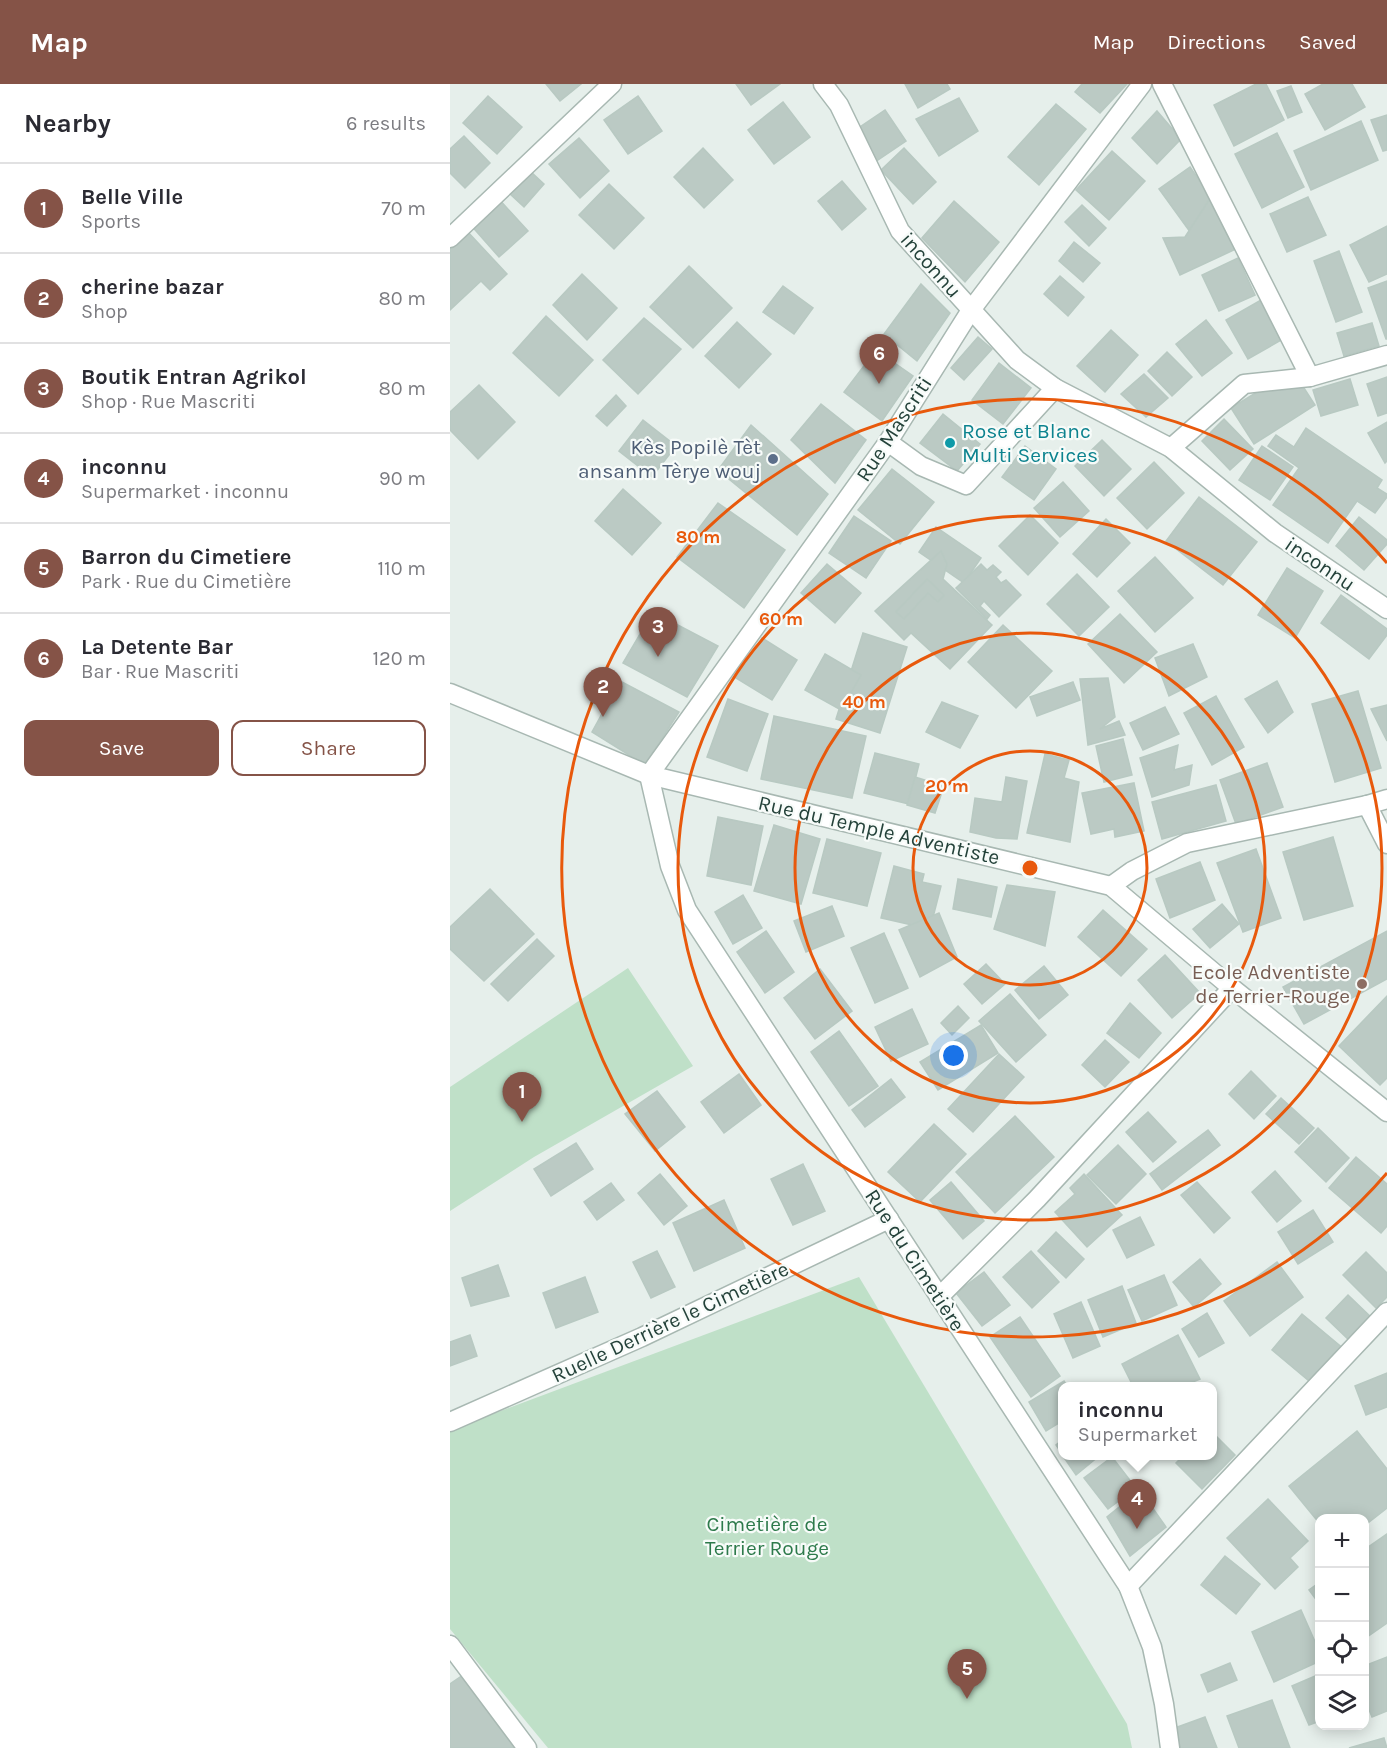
<!DOCTYPE html>
<html lang="en">
<head>
<meta charset="utf-8">
<style>
  :root { --surface:#fff; --page:#f2f2f3; --text:#2b2b33; --muted:#7c7c81; --line:#e1e1e2; --accent:#855347 }
  body { margin:0; font-family:Karla,sans-serif; background:var(--page); color:var(--text) }
  .controls { position:absolute; right:18px; bottom:18px; display:grid; overflow:hidden; border-radius:12px; box-shadow:0 3px 15px #0003 }
  .controls button { width:54px; height:54px; display:grid; place-items:center; padding:0; border:0; border-bottom:2px solid var(--line); background:var(--surface); color:var(--text); font:30px sans-serif }
  .you { position:absolute; left:504px; top:972px; width:21px; height:21px; margin:-15px; border:4px solid #fff; border-radius:50%; background:#1a73e8; box-shadow:0 0 0 9px #1a73e833 }
  .badge { display:grid; place-items:center; width:39px; height:39px; border-radius:50%; background:var(--accent); color:#fff; font-size:20px; font-weight:700 }
  .pin { position:absolute; translate:-50% -50px; filter:drop-shadow(0 2px 3px #0008) }
  .pin::after { content:''; position:absolute; top:32px; width:21px; height:18px; background:inherit; clip-path:polygon(0 0,100% 0,50% 100%) }
  .popup { position:absolute; left:608px; top:1298px; width:159px; height:78px; box-sizing:border-box; display:grid; place-content:center; border-radius:12px; background:var(--surface); filter:drop-shadow(0 2px 4px #0005); font-size:20px; white-space:nowrap; color:var(--muted) }
  .popup b { font-size:22px; color:var(--text) }
  .popup::after { content:''; position:absolute; left:50%; top:100%; margin-left:-12px; border:12px solid transparent; border-top-color:var(--surface) }
  .list { margin:0; padding:0; list-style:none }
  h2 { display:flex; justify-content:space-between; align-items:center; height:78px; margin:0; padding:0 24px; font-size:26px }
  h2 small { font-size:20px; font-weight:400; color:var(--muted) }
  .list li { display:grid; grid-template-columns:39px 1fr auto; gap:18px; align-items:center; box-sizing:border-box; height:90px; padding:0 24px; border-top:2px solid var(--line) }
  .list b { display:block; font-size:22px; white-space:nowrap }
  .list p { margin:0; font-size:20px; white-space:nowrap; color:var(--muted) }
  .list em { font-size:20px; font-style:normal; color:var(--muted) }
  .actions { display:flex; gap:12px; padding:18px 24px }
  .actions a { flex:1; padding:14px 0; border:2px solid var(--accent); border-radius:12px; text-align:center; font-size:21px; color:var(--accent) }
  .actions .main { background:var(--accent); color:#fff }
  .icon { flex:none; width:33px; height:33px; fill:none; stroke:currentColor; stroke-width:2; stroke-linecap:round; stroke-linejoin:round }
  .map { position:relative; flex:none; width:937px; height:1664px; overflow:hidden }
  header { display:flex; align-items:center; gap:36px; box-sizing:border-box; height:84px; padding:0 30px; background:var(--accent); color:#fff }
  header strong { font-size:28px }
  nav { display:flex; gap:33px; margin-inline-start:auto; font-size:21px }
  main { display:flex }
  aside { flex:1; background:var(--surface) }
  .map>svg:first-child { display:block }
  .green { fill:#bfe0c8 }
  .building { fill:#bbcac4; stroke:#b8c9c2; stroke-width:1.5 }
  .lines { fill:none; stroke-linecap:round; stroke-linejoin:round }
  .minor-casing { stroke:#a8b8b2; stroke-width:21 }
  .minor { stroke:#fff; stroke-width:18 }
  .ring { fill:none; stroke:#e8590c; stroke-width:3 }
  .culture-dot { fill:#0f9aa8; stroke:#f7fbf9; stroke-width:2 }
  .service-dot { fill:#5c6f8a; stroke:#f7fbf9; stroke-width:2 }
  .education-dot { fill:#8d6e63; stroke:#f7fbf9; stroke-width:2 }
  .labels { text-anchor:middle; dominant-baseline:central; stroke-width:4.5; stroke-linejoin:round; paint-order:stroke }
  .street-label { font-size:21px; fill:#24423a; stroke:#f7fbf9 }
  .culture-label { font-size:21px; fill:#0d838f; stroke:#f7fbf9; text-anchor:start }
  .service-label { font-size:21px; fill:#4e5e75; stroke:#f7fbf9; text-anchor:end }
  .education-label { font-size:21px; fill:#785e54; stroke:#f7fbf9; text-anchor:end }
  .park-label { font-size:21px; fill:#2d7a4b; stroke:#f7fbf9 }
  .centre { fill:#e8590c; stroke:#f7fbf9; stroke-width:3 }
  .ring-label { font-size:18px; text-anchor:middle; font-weight:bold; fill:#e8590c; stroke:#f7fbf9; stroke-width:4.5; stroke-linejoin:round; paint-order:stroke }
</style>
</head>
<body>
<header>
<strong>Map</strong>
<nav><a>Map</a><a>Directions</a><a>Saved</a></nav>
</header>
<main>
<aside>
<h2>Nearby<small>6 results</small></h2>
<ul class="list">
<li><span class="badge">1</span><div><b>Belle Ville</b><p>Sports</p></div><em>70 m</em></li>
<li><span class="badge">2</span><div><b>cherine bazar</b><p>Shop</p></div><em>80 m</em></li>
<li><span class="badge">3</span><div><b>Boutik Entran Agrikol</b><p>Shop · Rue Mascriti</p></div><em>80 m</em></li>
<li><span class="badge">4</span><div><b>inconnu</b><p>Supermarket · inconnu</p></div><em>90 m</em></li>
<li><span class="badge">5</span><div><b>Barron du Cimetiere</b><p>Park · Rue du Cimetière</p></div><em>110 m</em></li>
<li><span class="badge">6</span><div><b>La Detente Bar</b><p>Bar · Rue Mascriti</p></div><em>120 m</em></li>
</ul>
<div class="actions"><a class="main">Save</a><a>Share</a></div>
</aside>
<div class="map">
<svg width="937" height="1664" viewBox="0 0 937 1664">
  <rect width="100%" height="100%" fill="#e6efeb"/>
  <g class="green">
    <polygon points="178,884 243,982 84,1073 0,1127 0,1003"/>
    <polygon points="409,1193 677,1640 682,1664 98,1664 0,1545 0,1346"/>
  </g>
  <g class="building">
    <polygon points="96,0 131,0 110,17"/>
    <polygon points="286,0 330,0 301,21"/>
    <polygon points="455,0 497,0 500,5 468,24"/>
    <polygon points="632,0 677,0 650,29 625,8"/>
    <polygon points="806,0 816,0 834,36 784,62 764,21"/>
    <polygon points="873,0 902,0 915,23 875,46 855,10"/>
    <polygon points="841,2 852,28 838,34 827,7"/>
    <polygon points="38,12 72,43 47,70 13,39"/>
    <polygon points="188,12 212,47 178,70 154,36"/>
    <polygon points="509,14 528,47 489,72 466,35"/>
    <polygon points="333,18 360,53 324,80 298,46"/>
    <polygon points="606,20 636,45 589,101 558,73"/>
    <polygon points="435,26 456,57 425,78 404,47"/>
    <polygon points="707,27 731,55 707,80 682,54"/>
    <polygon points="937,31 937,66 933,67 921,36"/>
    <polygon points="911,37 928,76 861,106 844,67"/>
    <polygon points="827,49 854,103 812,124 785,70"/>
    <polygon points="14,52 40,79 15,104 0,89 0,65"/>
    <polygon points="129,54 159,87 130,114 99,80"/>
    <polygon points="253,64 283,96 254,124 224,93"/>
    <polygon points="454,64 486,98 463,120 431,86"/>
    <polygon points="662,67 695,97 659,136 626,106"/>
    <polygon points="740,83 773,131 743,152 709,105"/>
    <polygon points="80,87 94,100 74,123 60,110"/>
    <polygon points="392,97 416,125 392,146 368,117"/>
    <polygon points="159,100 194,134 164,165 129,131"/>
    <polygon points="47,113 78,147 49,173 19,139"/>
    <polygon points="761,113 786,165 730,191 713,154 735,153"/>
    <polygon points="858,113 876,151 837,168 820,130"/>
    <polygon points="504,117 549,158 515,198 472,154"/>
    <polygon points="632,121 656,144 639,162 615,138"/>
    <polygon points="937,142 937,190 919,198 900,161"/>
    <polygon points="16,146 57,190 40,206 31,197 0,226 0,162"/>
    <polygon points="624,158 650,179 633,198 609,177"/>
    <polygon points="889,167 912,228 886,238 864,177"/>
    <polygon points="788,174 805,211 769,227 752,191"/>
    <polygon points="239,182 282,224 243,264 200,223"/>
    <polygon points="132,190 167,224 137,256 103,221"/>
    <polygon points="610,192 634,213 618,232 594,210"/>
    <polygon points="937,197 937,255 936,255 918,204"/>
    <polygon points="471,200 500,229 467,277 434,250"/>
    <polygon points="333,202 363,224 344,250 313,228"/>
    <polygon points="811,216 833,255 798,275 776,236"/>
    <polygon points="96,232 143,276 109,312 63,269"/>
    <polygon points="194,234 231,265 188,310 153,276"/>
    <polygon points="756,236 782,269 752,292 726,260"/>
    <polygon points="287,238 321,270 289,304 255,272"/>
    <polygon points="922,239 929,262 894,272 887,249"/>
    <polygon points="661,246 688,271 655,308 627,282"/>
    <polygon points="528,253 542,265 514,296 501,284"/>
    <polygon points="426,266 463,292 432,337 394,308"/>
    <polygon points="717,268 742,293 722,312 698,287"/>
    <polygon points="549,279 581,304 553,340 522,316"/>
    <polygon points="694,290 718,314 696,333 671,310"/>
    <polygon points="937,293 937,329 928,332 917,300"/>
    <polygon points="900,295 908,321 871,332 863,306"/>
    <polygon points="29,301 65,338 28,375 0,346 0,328"/>
    <polygon points="852,301 865,321 804,360 781,324 812,305"/>
    <polygon points="166,311 176,322 157,342 146,332"/>
    <polygon points="371,320 416,356 385,399 341,356"/>
    <polygon points="493,330 530,360 507,387 470,359"/>
    <polygon points="774,335 803,365 780,386 752,357"/>
    <polygon points="193,336 226,362 202,393 169,367"/>
    <polygon points="937,338 937,377 935,379 918,349"/>
    <polygon points="301,341 378,410 347,451 268,386"/>
    <polygon points="856,344 932,396 927,404 937,410 937,413 925,429 907,417 878,459 823,421 849,384 818,362 826,351 844,363"/>
    <polygon points="652,356 681,385 654,412 625,382"/>
    <polygon points="575,362 606,385 584,416 552,393"/>
    <polygon points="812,362 843,383 820,416 789,396"/>
    <polygon points="704,378 734,409 697,445 667,414"/>
    <polygon points="442,385 484,418 450,460 408,426"/>
    <polygon points="613,398 639,427 610,453 584,424"/>
    <polygon points="173,405 211,439 182,471 145,437"/>
    <polygon points="749,413 807,458 773,501 716,457"/>
    <polygon points="268,419 335,466 294,524 227,473"/>
    <polygon points="580,431 608,459 578,491 549,462"/>
    <polygon points="404,432 441,457 416,494 379,469"/>
    <polygon points="909,433 937,456 937,460 914,486 886,462"/>
    <polygon points="656,435 680,459 647,493 623,470"/>
    <polygon points="486,443 531,474 514,499 469,468"/>
    <polygon points="491,467 497,480 493,495 542,541 500,585 461,549 454,556 425,527"/>
    <polygon points="705,473 743,514 705,548 668,507"/>
    <polygon points="377,480 411,509 385,539 351,509"/>
    <polygon points="531,480 537,486 543,481 551,488 546,493 551,499 556,496 571,511 549,533 534,517 530,522 540,531 537,535 506,504"/>
    <polygon points="837,484 873,507 845,554 808,531"/>
    <polygon points="627,490 659,523 629,552 597,520"/>
    <polygon points="477,495 494,511 488,518 478,509 454,535 446,528"/>
    <polygon points="891,511 937,545 937,551 919,575 871,539"/>
    <polygon points="203,528 268,562 237,613 173,579"/>
    <polygon points="670,530 707,568 674,599 638,560"/>
    <polygon points="553,541 602,587 566,624 518,578"/>
    <polygon points="413,549 457,563 430,649 386,635"/>
    <polygon points="312,554 347,576 322,616 286,594"/>
    <polygon points="743,560 757,593 719,612 705,574"/>
    <polygon points="375,570 411,591 391,626 355,606"/>
    <polygon points="658,594 665,633 650,645 669,637 675,651 638,661 630,595"/>
    <polygon points="170,597 229,628 195,681 142,648"/>
    <polygon points="827,597 843,628 818,649 795,615"/>
    <polygon points="623,598 630,616 587,632 580,613"/>
    <polygon points="908,607 931,684 885,698 862,620"/>
    <polygon points="766,612 794,663 762,681 734,629"/>
    <polygon points="278,615 318,630 297,687 257,673"/>
    <polygon points="492,618 528,632 510,664 476,648"/>
    <polygon points="937,621 937,657 921,625"/>
    <polygon points="715,623 729,650 693,666 680,639"/>
    <polygon points="324,632 416,652 402,714 311,695"/>
    <polygon points="673,655 682,691 654,698 646,662"/>
    <polygon points="728,661 724,686 742,681 739,701 702,713 690,674"/>
    <polygon points="425,669 469,680 459,720 414,709"/>
    <polygon points="595,670 619,676 614,694 629,698 620,758 577,749"/>
    <polygon points="817,679 833,723 786,740 770,696"/>
    <polygon points="465,693 494,702 485,729 457,721"/>
    <polygon points="556,693 577,697 567,755 546,754 520,748 525,714 552,718"/>
    <polygon points="684,699 694,747 665,753 664,745 641,750 632,709"/>
    <polygon points="766,701 776,737 712,755 702,718"/>
    <polygon points="268,733 313,742 301,801 257,792"/>
    <polygon points="324,741 370,755 351,820 304,807"/>
    <polygon points="883,753 903,822 854,836 833,768"/>
    <polygon points="377,755 431,769 417,822 363,809"/>
    <polygon points="806,765 831,834 793,848 767,779"/>
    <polygon points="750,778 765,816 720,834 706,795"/>
    <polygon points="444,782 474,790 472,798 491,802 480,845 431,834"/>
    <polygon points="508,795 547,803 541,833 503,825"/>
    <polygon points="557,801 605,808 595,862 544,845"/>
    <polygon points="40,805 84,850 34,897 0,865 0,843"/>
    <polygon points="293,811 312,844 283,860 265,828"/>
    <polygon points="772,820 789,840 760,864 743,845"/>
    <polygon points="382,822 394,852 356,868 344,837"/>
    <polygon points="653,826 697,865 671,892 628,853"/>
    <polygon points="489,829 507,873 470,893 449,846"/>
    <polygon points="316,847 344,888 315,909 287,868"/>
    <polygon points="937,847 937,895 854,940 833,903"/>
    <polygon points="434,849 458,904 425,919 401,864"/>
    <polygon points="87,855 104,872 58,917 41,900"/>
    <polygon points="715,871 750,909 722,934 688,896"/>
    <polygon points="536,880 555,900 532,920 514,900"/>
    <polygon points="594,882 618,911 589,935 565,906"/>
    <polygon points="370,885 402,927 365,955 334,914"/>
    <polygon points="560,910 596,951 566,978 529,937"/>
    <polygon points="937,912 937,994 930,1001 889,962"/>
    <polygon points="680,919 711,949 689,974 657,949"/>
    <polygon points="508,922 519,934 502,951 491,939"/>
    <polygon points="462,925 478,960 441,977 425,943"/>
    <polygon points="531,941 548,969 488,1006 470,978"/>
    <polygon points="389,947 428,1002 399,1022 361,968"/>
    <polygon points="655,956 679,978 655,1003 632,981"/>
    <polygon points="549,970 574,993 523,1048 498,1025"/>
    <polygon points="801,987 826,1012 804,1035 779,1010"/>
    <polygon points="289,990 311,1021 274,1049 251,1018"/>
    <polygon points="441,995 455,1013 415,1043 402,1026"/>
    <polygon points="207,1007 235,1043 205,1067 175,1030"/>
    <polygon points="831,1014 864,1044 849,1060 816,1030"/>
    <polygon points="698,1028 726,1058 703,1078 676,1048"/>
    <polygon points="565,1032 604,1073 545,1129 506,1088"/>
    <polygon points="484,1040 516,1070 470,1118 438,1088"/>
    <polygon points="868,1044 899,1074 876,1098 845,1068"/>
    <polygon points="758,1046 770,1061 712,1106 700,1090"/>
    <polygon points="126,1059 143,1085 101,1112 84,1085"/>
    <polygon points="668,1061 696,1090 666,1120 637,1091"/>
    <polygon points="906,1073 937,1100 937,1142 931,1149 879,1104"/>
    <polygon points="353,1080 375,1127 343,1141 321,1095"/>
    <polygon points="825,1087 851,1117 827,1138 802,1108"/>
    <polygon points="210,1090 237,1122 214,1141 188,1109"/>
    <polygon points="634,1090 672,1131 637,1163 605,1128 625,1110 620,1104"/>
    <polygon points="501,1098 534,1137 513,1155 480,1116"/>
    <polygon points="747,1098 780,1134 764,1149 731,1111"/>
    <polygon points="161,1099 174,1116 147,1136 134,1118"/>
    <polygon points="274,1116 295,1164 244,1187 223,1139"/>
    <polygon points="863,1126 883,1158 848,1180 828,1148"/>
    <polygon points="690,1133 704,1161 677,1174 663,1146"/>
    <polygon points="606,1148 634,1175 616,1194 588,1167"/>
    <polygon points="207,1167 225,1203 201,1214 183,1178"/>
    <polygon points="581,1167 609,1198 582,1224 553,1193"/>
    <polygon points="916,1168 937,1189 937,1213 926,1224 893,1191"/>
    <polygon points="750,1175 771,1200 744,1223 723,1198"/>
    <polygon points="827,1178 853,1213 800,1252 774,1217"/>
    <polygon points="48,1181 59,1212 21,1222 12,1194"/>
    <polygon points="534,1188 560,1221 532,1242 506,1209"/>
    <polygon points="714,1191 727,1221 692,1237 678,1206"/>
    <polygon points="135,1193 148,1228 106,1244 93,1209"/>
    <polygon points="672,1202 686,1239 653,1253 638,1216"/>
    <polygon points="898,1211 924,1236 902,1259 876,1234"/>
    <polygon points="631,1218 650,1262 623,1274 604,1230"/>
    <polygon points="757,1229 774,1259 749,1273 732,1245"/>
    <polygon points="852,1230 894,1265 865,1302 822,1266"/>
    <polygon points="570,1233 610,1292 581,1313 540,1253"/>
    <polygon points="20,1251 27,1272 0,1282 0,1258"/>
    <polygon points="728,1251 750,1295 733,1302 683,1302 672,1280"/>
    <polygon points="937,1289 937,1323 916,1331 905,1302"/>
    <polygon points="614,1297 617,1302 612,1302 612,1337 596,1347 579,1318"/>
    <polygon points="907,1347 937,1385 937,1424 914,1442 914,1434 870,1434 870,1440 839,1402"/>
    <polygon points="762,1348 785,1371 752,1405 726,1379 733,1372 762,1372"/>
    <polygon points="612,1356 612,1370 606,1361"/>
    <polygon points="613,1372 649,1372 626,1391"/>
    <polygon points="662,1373 686,1404 658,1425 634,1394"/>
    <polygon points="690,1406 716,1443 680,1472 657,1433"/>
    <polygon points="818,1415 858,1457 840,1474 848,1483 825,1505 777,1454"/>
    <polygon points="937,1450 937,1539 914,1555 914,1466"/>
    <polygon points="775,1472 810,1500 786,1530 751,1501"/>
    <polygon points="870,1498 870,1521 859,1506"/>
    <polygon points="851,1526 870,1569 870,1577 824,1598 802,1548"/>
    <polygon points="937,1573 937,1627 922,1633 914,1613 914,1582"/>
    <polygon points="780,1579 787,1596 758,1608 751,1591"/>
    <polygon points="16,1589 71,1664 0,1664 0,1600"/>
    <polygon points="870,1590 870,1637 859,1641 842,1602"/>
    <polygon points="822,1616 840,1664 789,1664 777,1632"/>
    <polygon points="755,1633 767,1664 730,1664 722,1645"/>
    <polygon points="934,1654 937,1664 899,1664"/>
  </g>
  <g class="lines">
    <g class="minor-casing">
      <g id="minor">
        <polyline points="373,0 389,21 450,147 567,276 605,304 721,364 825,449 937,525"/>
        <polyline points="712,0 860,293 937,271"/>
        <polyline points="0,154 162,0"/>
        <polyline points="438,358 471,382 516,401 605,304"/>
        <polyline points="721,364 794,300 860,293"/>
        <polyline points="0,609 199,691 661,802 782,904 937,1028"/>
        <polyline points="199,691 220,782 237,826 678,1502 702,1563 714,1620 720,1664"/>
        <polyline points="199,691 438,358 521,226 692,0"/>
        <polyline points="917,721 937,760"/>
        <polyline points="661,802 682,787 737,759 917,721 937,715"/>
        <polyline points="489,1213 587,1115 782,904"/>
        <polyline points="0,1338 192,1253 439,1135"/>
        <polyline points="678,1502 937,1228"/>
        <polyline points="0,1561 77,1664"/>
      </g>
    </g>
    <use href="#minor" class="minor"/>
  </g>
  <g class="ring">
    <circle cx="580" cy="784" r="117"/>
    <circle cx="580" cy="784" r="235"/>
    <circle cx="580" cy="784" r="352"/>
    <path d="M937 1089A469 469 0 1 1 937 479"/>
  </g>
  <circle class="culture-dot" cx="500" cy="359" r="6"/>
  <circle class="service-dot" cx="323" cy="375" r="6"/>
  <circle class="education-dot" cx="912" cy="900" r="6"/>
  <g class="labels">
    <g class="street-label">
      <text transform="translate(481 181) rotate(48)">inconnu</text>
      <text transform="translate(444 345) rotate(-57)">Rue Mascriti</text>
      <text transform="translate(870 480) rotate(34)">inconnu</text>
      <text transform="translate(429 746) rotate(13)">Rue du Temple Adventiste</text>
      <text transform="translate(465 1176) rotate(57)">Rue du Cimetière</text>
      <text transform="translate(220 1238) rotate(-25)">Ruelle Derrière le Cimetière</text>
    </g>
    <g class="culture-label">
      <text x="512" y="347">Rose et Blanc<tspan x="512" dy="24">Multi Services</tspan></text>
    </g>
    <g class="service-label">
      <text x="311" y="363">Kès Popilè Tèt<tspan x="311" dy="24">ansanm Tèrye wouj</tspan></text>
    </g>
    <g class="education-label">
      <text x="900" y="888">Ecole Adventiste<tspan x="900" dy="24">de Terrier-Rouge</tspan></text>
    </g>
    <g class="park-label">
      <text x="317" y="1440">Cimetière de<tspan x="317" dy="24">Terrier Rouge</tspan></text>
    </g>
  </g>
  <circle cx="580" cy="784" r="9" class="centre"/>
  <g class="ring-label">
    <text x="248" y="459">80 m</text>
    <text x="331" y="541">60 m</text>
    <text x="414" y="624">40 m</text>
    <text x="497" y="708">20 m</text>
  </g>
</svg>
<div class="controls">
<button>+</button>
<button>−</button>
<button><svg class="icon" aria-label="locate" viewBox="0 0 24 24"><circle cx="12" cy="12" r="6"/><path d="M12 2v4M12 18v4M2 12h4M18 12h4"/></svg></button>
<button><svg class="icon" aria-label="layers" viewBox="0 0 24 24"><path d="M12 4l9 5-9 5-9-5zM3 14l9 5 9-5"/></svg></button>
</div>
<div class="you"></div>
<div class="pin badge" style="left:72px;top:1038px">1</div>
<div class="pin badge" style="left:153px;top:633px">2</div>
<div class="pin badge" style="left:208px;top:573px">3</div>
<div class="pin badge" style="left:687px;top:1445px">4</div>
<div class="popup"><b>inconnu</b>Supermarket</div>
<div class="pin badge" style="left:517px;top:1615px">5</div>
<div class="pin badge" style="left:429px;top:300px">6</div>
</div>
</main>
</body>
</html>
